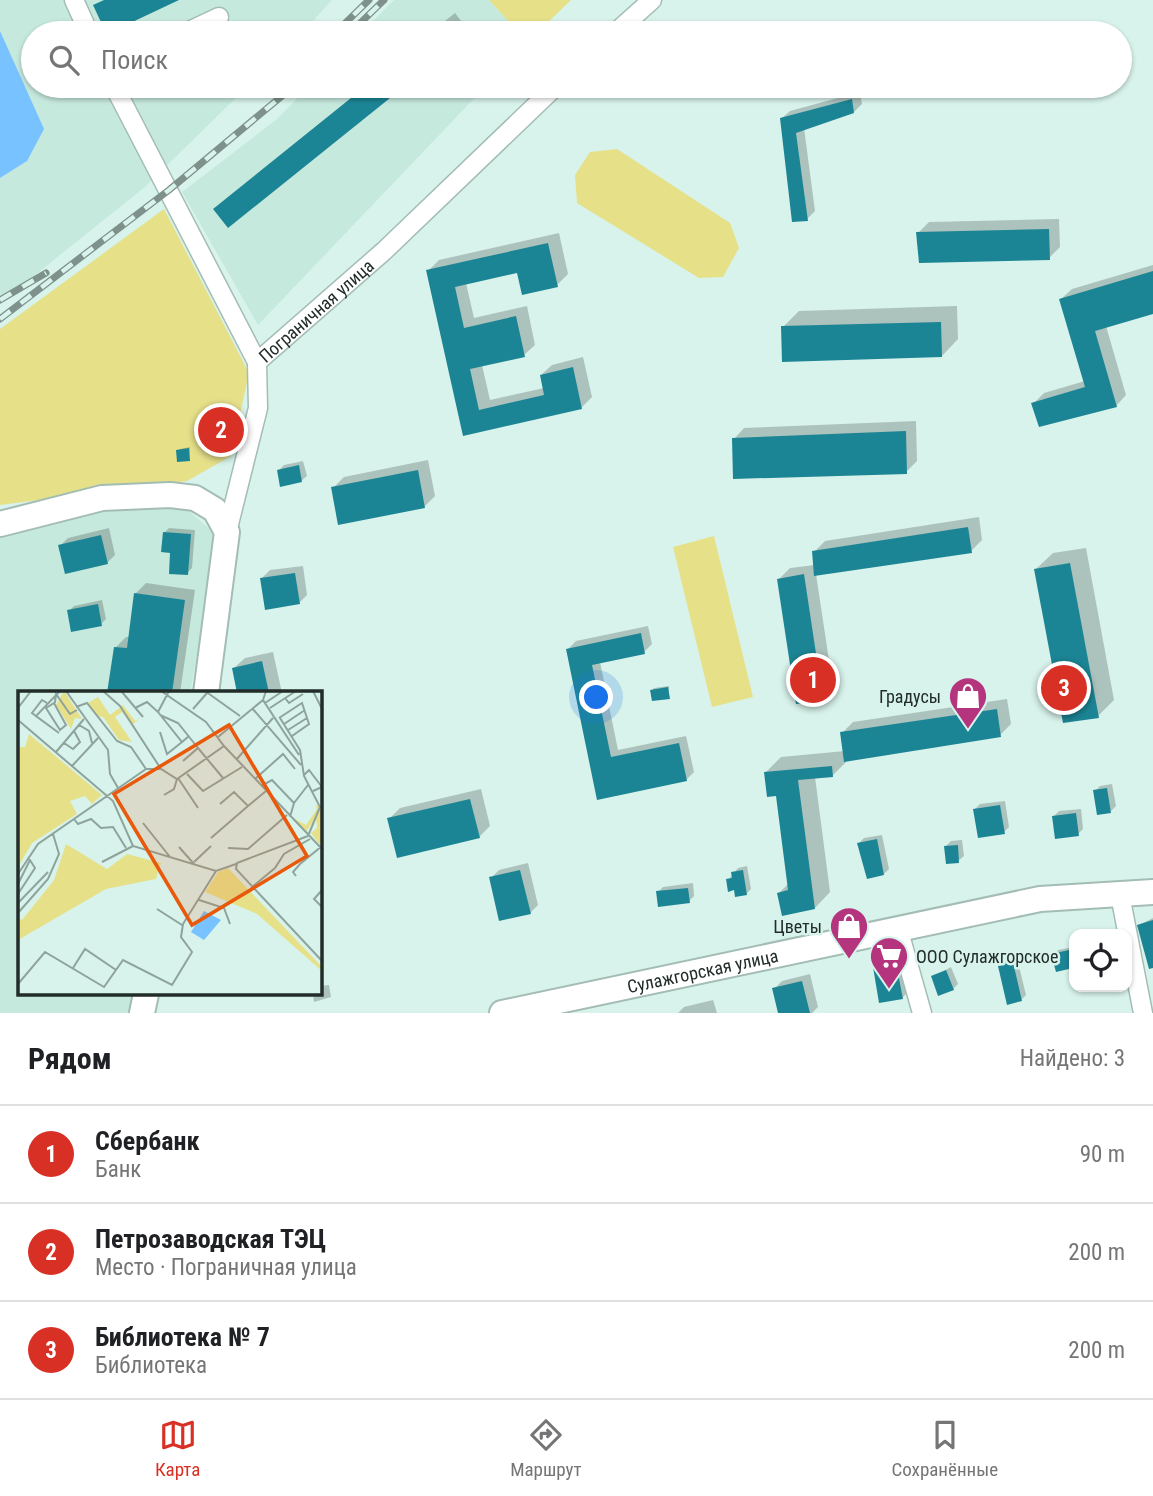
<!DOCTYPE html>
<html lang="ru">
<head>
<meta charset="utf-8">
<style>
  :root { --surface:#fff; --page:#f6f6f6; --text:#202124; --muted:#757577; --line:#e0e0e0; --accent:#d93025 }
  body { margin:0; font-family:"Roboto Condensed",sans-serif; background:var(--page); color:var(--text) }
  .controls { position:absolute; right:21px; bottom:21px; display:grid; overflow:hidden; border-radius:14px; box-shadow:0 2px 5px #0004 }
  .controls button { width:63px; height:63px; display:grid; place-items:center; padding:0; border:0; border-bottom:2px solid var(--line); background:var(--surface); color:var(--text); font:35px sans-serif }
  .you { position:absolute; left:597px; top:698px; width:24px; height:24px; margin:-18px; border:5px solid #fff; border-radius:50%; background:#1a73e8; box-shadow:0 0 0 10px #1a73e833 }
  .badge { display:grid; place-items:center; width:46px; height:46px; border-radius:50%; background:var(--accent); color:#fff; font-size:23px; font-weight:700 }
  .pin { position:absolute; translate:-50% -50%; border:4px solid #fff; box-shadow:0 2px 7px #0006 }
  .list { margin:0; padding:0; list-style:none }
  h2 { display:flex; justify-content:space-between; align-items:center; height:91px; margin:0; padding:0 28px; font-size:30px }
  h2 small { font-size:23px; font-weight:400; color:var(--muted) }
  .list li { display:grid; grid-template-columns:46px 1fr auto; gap:21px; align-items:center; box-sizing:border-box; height:98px; padding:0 28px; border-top:2px solid var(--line) }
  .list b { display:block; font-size:26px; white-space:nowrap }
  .list p { margin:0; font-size:23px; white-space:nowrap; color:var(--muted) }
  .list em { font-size:23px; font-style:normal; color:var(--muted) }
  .icon { flex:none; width:38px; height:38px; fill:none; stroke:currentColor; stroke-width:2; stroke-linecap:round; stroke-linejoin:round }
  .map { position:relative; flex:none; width:1153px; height:1013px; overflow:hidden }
  .search { position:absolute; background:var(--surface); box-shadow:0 2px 5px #0004; left:21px; right:21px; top:21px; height:77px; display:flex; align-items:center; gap:18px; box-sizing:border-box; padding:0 24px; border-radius:38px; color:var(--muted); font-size:26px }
  .sheet { height:385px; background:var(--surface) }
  nav { display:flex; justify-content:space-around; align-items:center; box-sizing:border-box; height:98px; border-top:2px solid var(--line); background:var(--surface); font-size:19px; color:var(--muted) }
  nav a { display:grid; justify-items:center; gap:4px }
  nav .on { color:var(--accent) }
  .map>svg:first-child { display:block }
  .built { fill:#c6e9de }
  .green { fill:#e6e189 }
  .water { fill:#78c2ff }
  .shadow { fill:#0003 }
  .building { fill:#1c8595 }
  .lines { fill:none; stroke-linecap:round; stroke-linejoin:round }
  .minor-casing { stroke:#a3bdb5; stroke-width:21 }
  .secondary-casing { stroke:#a3bdb5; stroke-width:28 }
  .minor { stroke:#fff; stroke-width:18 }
  .secondary { stroke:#fff; stroke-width:24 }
  .rail-casing { stroke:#7e918b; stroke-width:7 }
  .rail { stroke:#d8f3eb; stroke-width:4.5; stroke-dasharray:13; stroke-linecap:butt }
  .labels { text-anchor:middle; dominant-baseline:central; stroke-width:5; stroke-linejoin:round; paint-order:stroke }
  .street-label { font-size:18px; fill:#222c29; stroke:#d8f3eb }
  .poi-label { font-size:18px; fill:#222c29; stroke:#d8f3eb; text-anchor:end }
  .inset-road { fill:none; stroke:#8fa39d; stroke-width:2 }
  .view { fill:#e8590c; fill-opacity:0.15; stroke:#e8590c; stroke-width:3.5 }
  .inset-edge { fill:none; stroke:#222c29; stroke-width:3.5 }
</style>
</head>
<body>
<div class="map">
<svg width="1153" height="1013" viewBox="0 0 1153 1013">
  <rect width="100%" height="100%" fill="#d8f3eb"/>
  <g class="built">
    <polygon points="0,0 332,0 302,33 33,33 33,86 248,86 145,187 0,303"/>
    <polygon points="394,0 489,0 519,33 361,33"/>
    <polygon points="309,86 486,86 258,325 182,192 277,119"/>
    <polygon points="153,506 188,510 214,533 212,575 190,693 19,693 19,994 132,994 129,1013 0,1013 0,534 69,516"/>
  </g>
  <g class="green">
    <polygon points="489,0 571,0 537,33 519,33"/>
    <polygon points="617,149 730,223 739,248 723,277 699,278 577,203 575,175 590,152"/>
    <polygon points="164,209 249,373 231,456 187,481 0,505 0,329"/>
    <polygon points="714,536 753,697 712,707 673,547"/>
  </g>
  <polygon class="water" points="0,31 44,129 27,161 0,178"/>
  <g class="shadow">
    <polygon points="455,13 468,30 465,33 430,33"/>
    <polygon points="366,86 402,86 229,226 226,199"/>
    <polygon points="860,92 862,104 854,112 804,128 815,211 807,219 781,119 790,111"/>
    <polygon points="1059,219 1060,247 1049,258 918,233 929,222"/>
    <polygon points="559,233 568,274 557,285 519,271 466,283 474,318 527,306 535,345 524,355 482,365 490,400 544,388 541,375 552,365 583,357 592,397 581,408 464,434 428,271 439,260"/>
    <polygon points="1153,265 1153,312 1106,326 1126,395 1116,406 1033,404 1044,393 1085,381 1061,299 1072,289"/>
    <polygon points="957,306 958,339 942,356 783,327 799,311"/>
    <polygon points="916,421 917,461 906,472 734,439 744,428"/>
    <polygon points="190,447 189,459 178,451 180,449"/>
    <polygon points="428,460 435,496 424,507 333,488 344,477"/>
    <polygon points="303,461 307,476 301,481 279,470 284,465"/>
    <polygon points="979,517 982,540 971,551 816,574 833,687 822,698 779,579 790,568 815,565 814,552 825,541"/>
    <polygon points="109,528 115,555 107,563 60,546 68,538"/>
    <polygon points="169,528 195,530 192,568 187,573 164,533"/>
    <polygon points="1086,548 1114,700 1098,716 1036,569 1053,553"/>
    <polygon points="303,566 307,595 299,603 262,578 270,570"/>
    <polygon points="146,583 195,590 180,693 121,693 116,647 126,637 130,637 136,593"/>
    <polygon points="102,600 106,619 101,624 69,611 74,606"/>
    <polygon points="648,626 652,644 644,652 600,662 618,750 686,736 694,772 686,780 599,798 568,649 576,641"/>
    <polygon points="273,652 282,693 239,693 234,668 245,658"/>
    <polygon points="669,686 669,697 652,690 654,688"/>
    <polygon points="1007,699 1011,724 1000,735 849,759 832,776 815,777 830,892 815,908 779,893 789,883 777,794 766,772 781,757 845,751 842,733 853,722"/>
    <polygon points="1112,784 1116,806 1111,811 1095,791 1100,786"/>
    <polygon points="481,789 490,826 479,837 389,819 400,808"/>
    <polygon points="1005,801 1009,827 1004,832 975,809 980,804"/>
    <polygon points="1081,809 1083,829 1078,834 1054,816 1059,811"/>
    <polygon points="882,835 889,869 884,874 859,843 864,838"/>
    <polygon points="962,840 964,856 958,861 946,846 951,841"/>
    <polygon points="528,863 538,905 530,913 491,878 499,870"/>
    <polygon points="747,866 751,889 746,894 728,880 738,868"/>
    <polygon points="693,883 694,896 689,901 658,892 663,887"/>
    <polygon points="1153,918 1153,948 1139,925"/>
    <polygon points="1074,947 1074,966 1057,970 1053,955 1058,950"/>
    <polygon points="899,953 907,993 902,998 874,962 879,957"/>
    <polygon points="1017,958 1026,995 1021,1000 999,967 1005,962"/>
    <polygon points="951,967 958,984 953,989 933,977"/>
    <polygon points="810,974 818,1007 812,1013 780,1013 774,989 782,981"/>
    <polygon points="329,985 331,997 314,1002 313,994 320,994 320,986"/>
    <polygon points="713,1000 717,1013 678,1013 684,1007"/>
  </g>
  <g class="building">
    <polygon points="104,0 179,0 109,33 106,33 93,5"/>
    <polygon points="366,86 405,86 228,228 213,209"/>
    <polygon points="852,99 854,113 796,133 808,221 792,222 780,118"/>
    <polygon points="1049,229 1050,260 919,263 916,232"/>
    <polygon points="548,243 558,287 522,295 517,273 455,287 464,328 516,316 525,357 470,369 479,410 544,395 540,375 573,367 582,409 463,436 426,270"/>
    <polygon points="1153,271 1153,314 1095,331 1117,407 1039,427 1031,403 1085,387 1059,299"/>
    <polygon points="941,322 942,357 782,362 781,326"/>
    <polygon points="906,431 907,474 733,479 732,438"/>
    <polygon points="189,448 190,461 177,462 176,450"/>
    <polygon points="299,465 302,482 280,487 277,470"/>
    <polygon points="418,470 425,508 338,525 331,487"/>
    <polygon points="968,527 972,553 814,576 812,551"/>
    <polygon points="163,532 191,534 188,575 169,574 170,553 161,552"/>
    <polygon points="101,535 108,564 65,574 58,545"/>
    <polygon points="1070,563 1099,718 1063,723 1034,569"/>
    <polygon points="295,573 300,604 265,610 260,578"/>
    <polygon points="804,574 823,700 796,704 777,579"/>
    <polygon points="134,593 185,600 172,693 107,693 114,647 127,648"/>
    <polygon points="98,604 102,626 71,632 67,610"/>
    <polygon points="641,633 645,654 592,665 611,757 679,743 687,781 597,800 566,649"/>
    <polygon points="262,661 269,693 237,693 232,668"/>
    <polygon points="668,687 670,699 652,701 650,690"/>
    <polygon points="997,709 1001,737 844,762 840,732"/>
    <polygon points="832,766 833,777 798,780 815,909 782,916 777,893 788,890 776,796 767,797 764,772"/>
    <polygon points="1107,788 1111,813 1097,815 1093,790"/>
    <polygon points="470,799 480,838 397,858 387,818"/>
    <polygon points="1000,805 1005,834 978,838 973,809"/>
    <polygon points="1076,813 1079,836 1055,839 1052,816"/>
    <polygon points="877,839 884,875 867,879 857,843"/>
    <polygon points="958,845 959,863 946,864 944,846"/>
    <polygon points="520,870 531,914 499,921 489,877"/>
    <polygon points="743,870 747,895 735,897 734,890 728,892 726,879 732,878 731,872"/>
    <polygon points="688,888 690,903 658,907 656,891"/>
    <polygon points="1153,920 1153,968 1149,969 1137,925"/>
    <polygon points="1069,950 1073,968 1056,972 1051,954"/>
    <polygon points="895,958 903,999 879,1003 872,961"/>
    <polygon points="1013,962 1022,1001 1007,1005 998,966"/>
    <polygon points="946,970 954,990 938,996 931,976"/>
    <polygon points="802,981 810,1013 778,1013 772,988"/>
  </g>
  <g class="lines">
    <g class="minor-casing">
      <g id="minor">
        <polyline points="74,0 89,33"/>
        <polyline points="185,33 219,17"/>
        <polyline points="615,33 652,0"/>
        <polyline points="114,86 257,362"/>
        <path id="s1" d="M227,532L258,408L257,362L384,251L556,86"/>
        <polyline points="1120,895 1143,1013"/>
        <polyline points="898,928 922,1013"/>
      </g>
    </g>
    <g class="secondary-casing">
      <g id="secondary">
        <polyline points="0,524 102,498 170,495 195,498 215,510 227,532 206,693"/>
        <polyline points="142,1013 146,994"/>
        <path id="s2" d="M502,1013L1040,899L1153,892"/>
      </g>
    </g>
    <use href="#minor" class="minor"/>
    <use href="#secondary" class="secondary"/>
    <g class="rail-casing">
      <g id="rail">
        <polyline points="335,33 369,0"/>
        <polyline points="350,33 384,0"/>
        <polyline points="0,300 46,273"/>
        <polyline points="0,319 169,190 294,86"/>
      </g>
    </g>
    <use href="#rail" class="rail"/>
  </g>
  <defs>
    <g id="shop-pin" transform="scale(2.0125)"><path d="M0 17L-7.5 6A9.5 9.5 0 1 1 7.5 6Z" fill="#b5347e" stroke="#d8f3eb"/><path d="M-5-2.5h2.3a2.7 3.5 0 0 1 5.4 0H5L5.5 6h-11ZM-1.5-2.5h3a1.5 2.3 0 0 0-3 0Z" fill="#fff"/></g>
    <g id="supermarket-pin" transform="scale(2.0125)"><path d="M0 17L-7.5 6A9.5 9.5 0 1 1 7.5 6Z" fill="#b5347e" stroke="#d8f3eb"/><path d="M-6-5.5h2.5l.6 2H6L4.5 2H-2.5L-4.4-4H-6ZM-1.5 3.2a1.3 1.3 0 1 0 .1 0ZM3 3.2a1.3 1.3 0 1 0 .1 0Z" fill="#fff"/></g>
  </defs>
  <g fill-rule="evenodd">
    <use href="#shop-pin" x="968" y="696"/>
    <use href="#shop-pin" x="849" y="926"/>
    <use href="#supermarket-pin" x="889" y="956"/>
  </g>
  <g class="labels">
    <g class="street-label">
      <text stroke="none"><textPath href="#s1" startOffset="252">Пограничная улица</textPath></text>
      <text stroke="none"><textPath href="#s2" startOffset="205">Сулажгорская улица</textPath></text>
    </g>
    <g class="poi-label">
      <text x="941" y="696">Градусы</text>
      <text x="822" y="926">Цветы</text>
      <text x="916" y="956" text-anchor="start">ООО Сулажгорское</text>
    </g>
  </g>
  <g transform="translate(18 691)">
    <rect width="304" height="304" fill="#d8f3eb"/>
    <path d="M46,0L64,28L57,27L53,38L38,14ZM80,6L92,24L105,14L117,30L122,27L114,34L104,21L97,26L114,51L101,49L85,26L79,25L70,12ZM11,43L84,104L74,113L67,105L52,110L59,123L14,152L0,176V56H7ZM304,111V151L302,154L293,142L299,137L298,126L288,141L275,127L288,134L299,118L297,114L303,116ZM48,153L89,178L109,163L143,172L138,188L88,198L0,249V227L4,229L36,189ZM210,177L304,276V280L239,223L187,201L200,181Z" fill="#e6e189"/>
    <path d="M186,220L203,229L186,249L173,241Z" fill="#78c2ff"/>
    <path class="inset-road" d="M48,0L90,59L92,83L100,97M85,0L102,15L143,78M143,0L188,31L206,55L305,159M151,0L140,21L164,51L171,45M187,0L222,25M248,0L245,9L281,64M295,0L305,20M104,1L125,26M267,7L271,12L285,3M36,12L48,34L42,39L28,17L36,12L37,11L38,3L52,23L59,19M247,12L265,0M58,16L69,12L99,50L113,56L128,78H143L159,88L206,55M0,17L13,0M117,17L129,11L140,21M234,17L283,74M252,17L278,0M175,18L189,2M142,24L160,32L180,57M18,25L14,22L24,9L29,12M261,27L284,12L291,33L274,45M262,27L282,59L286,85L302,116L290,145M0,29L95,110L115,155L198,180L218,173M266,33L287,19M61,34L71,40L74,52M270,39L289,27M142,41L149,63L164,51M41,42L18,25L42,0M200,46L245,9M46,52L55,58L62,51L56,40M38,61L66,28M218,69L255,27M165,70L180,57L205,87M54,75L80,47M169,83L185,100L224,76M286,84L291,79L304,96L295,100M160,87L180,117M237,88L265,63L277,78M243,95L254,89L276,112L272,126M146,104L156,98L159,88M276,112L290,94M202,113L216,101L230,115L248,100M56,128L60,133L73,128L83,137L95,136L108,157M125,132L152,166M290,145L219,172L218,178L305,271M193,147L230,115M161,156L176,173M210,157L230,158L269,124M84,171L115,155M176,171L193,155M0,183L20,153L128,78M278,185L275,181L282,173L304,155M0,193L12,169M233,197L257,177L266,163L292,148M305,198L296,208L305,217M0,203L17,177L10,166M181,209L206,217L212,233M0,212L30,181M139,218L164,234M0,222L30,188L41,163L35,143M55,277L67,258L98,279M0,293L27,261L86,296L105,269L154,294L174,261L163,246L165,233L198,180"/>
    <path class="view" d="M211,34L289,165L174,234L96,103Z"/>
    <rect width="304" height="304" class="inset-edge"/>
  </g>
</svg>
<div class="controls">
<button><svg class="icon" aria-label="locate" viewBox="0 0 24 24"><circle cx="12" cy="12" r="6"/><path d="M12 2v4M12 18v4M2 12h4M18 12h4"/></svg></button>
</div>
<div class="you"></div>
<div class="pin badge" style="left:813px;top:680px">1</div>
<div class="pin badge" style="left:221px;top:430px">2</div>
<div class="pin badge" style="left:1064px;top:688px">3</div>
<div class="search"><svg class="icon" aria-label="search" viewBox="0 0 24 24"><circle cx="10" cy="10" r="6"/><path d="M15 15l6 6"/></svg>Поиск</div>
</div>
<section class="sheet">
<h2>Рядом<small>Найдено: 3</small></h2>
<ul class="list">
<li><span class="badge">1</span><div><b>Сбербанк</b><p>Банк</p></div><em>90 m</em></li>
<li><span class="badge">2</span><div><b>Петрозаводская ТЭЦ</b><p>Место · Пограничная улица</p></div><em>200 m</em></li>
<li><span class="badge">3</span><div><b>Библиотека № 7</b><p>Библиотека</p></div><em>200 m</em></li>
</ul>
</section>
<nav>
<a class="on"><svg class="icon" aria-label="map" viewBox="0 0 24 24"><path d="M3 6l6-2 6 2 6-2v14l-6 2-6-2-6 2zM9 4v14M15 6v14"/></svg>Карта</a>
<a><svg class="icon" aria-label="directions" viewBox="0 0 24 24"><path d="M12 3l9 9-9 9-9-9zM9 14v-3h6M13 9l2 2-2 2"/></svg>Маршрут</a>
<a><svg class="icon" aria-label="saved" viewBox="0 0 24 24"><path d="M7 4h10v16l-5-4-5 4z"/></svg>Сохранённые</a>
</nav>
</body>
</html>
